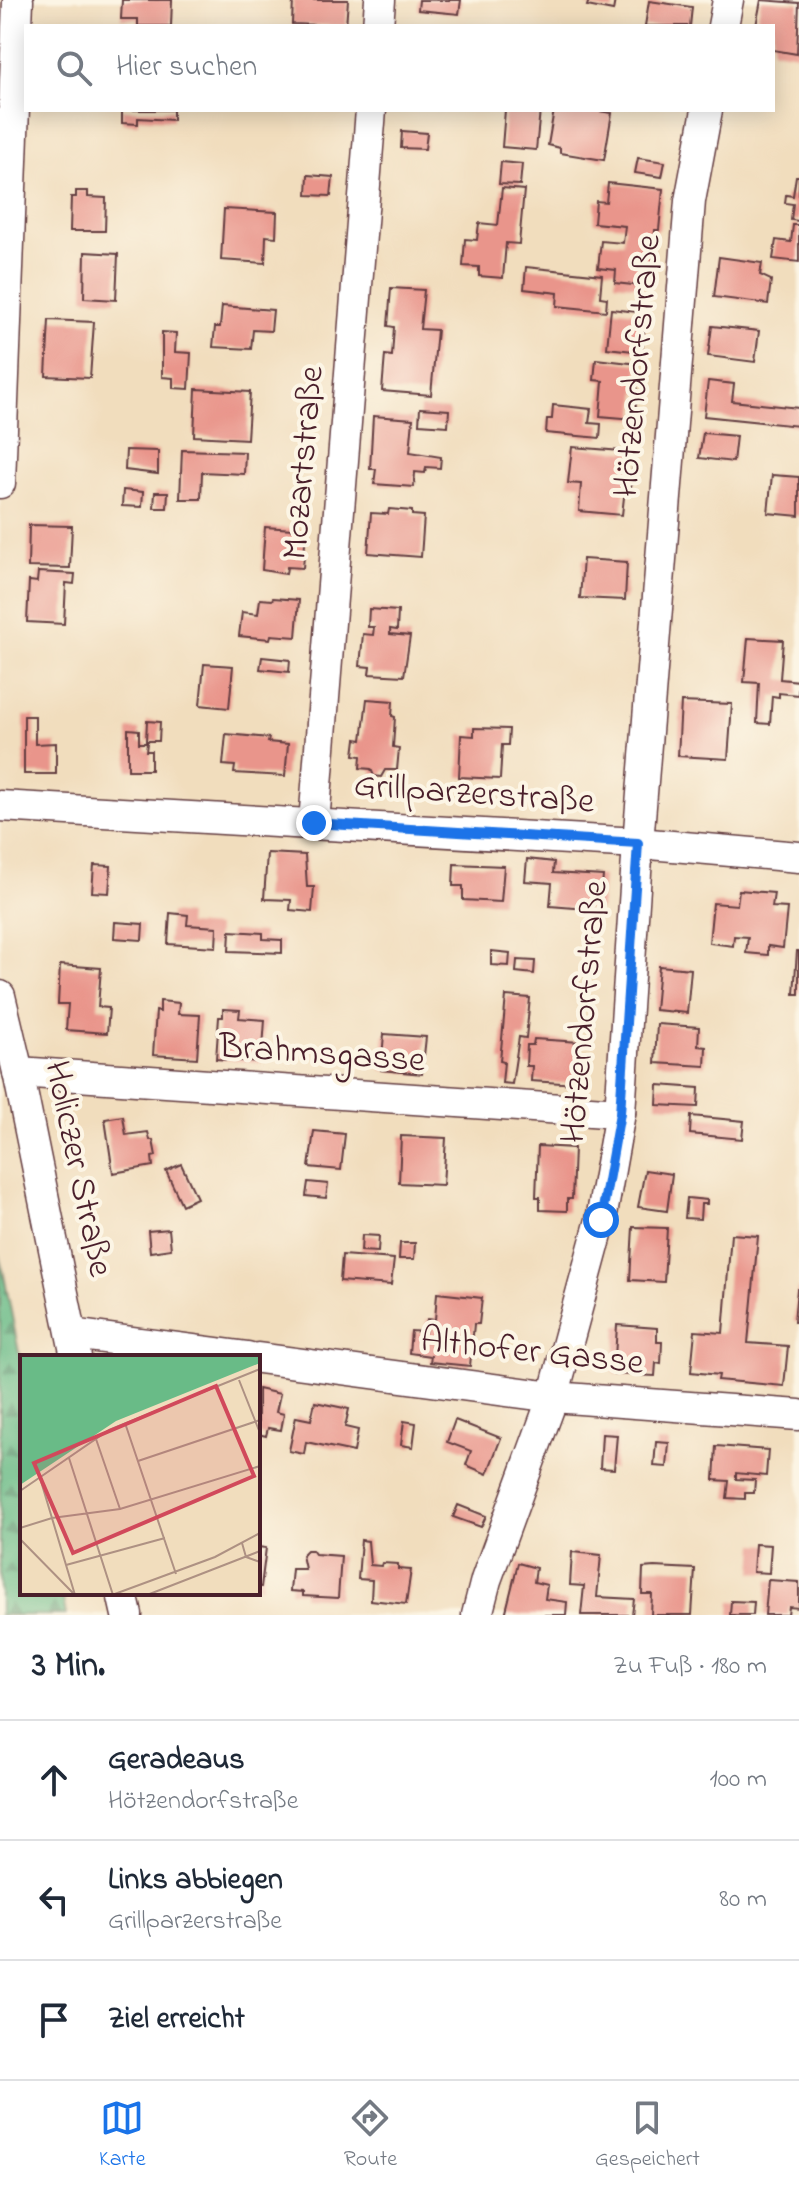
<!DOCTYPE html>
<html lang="de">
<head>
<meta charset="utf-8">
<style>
  :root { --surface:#fff; --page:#f2f2f3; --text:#1f2937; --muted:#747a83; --line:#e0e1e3; --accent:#1a73e8 }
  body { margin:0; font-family:"Indie Flower",sans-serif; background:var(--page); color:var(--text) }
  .stop { position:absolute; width:24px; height:24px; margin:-18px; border:6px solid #1a73e8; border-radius:50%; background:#fff }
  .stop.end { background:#1a73e8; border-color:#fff; box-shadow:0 2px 8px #0008 }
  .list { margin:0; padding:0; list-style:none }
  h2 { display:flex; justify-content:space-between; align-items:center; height:104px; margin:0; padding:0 32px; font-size:34px }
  h2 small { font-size:26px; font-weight:400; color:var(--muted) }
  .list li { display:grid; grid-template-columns:52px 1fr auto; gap:24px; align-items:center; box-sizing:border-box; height:120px; padding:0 32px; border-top:2px solid var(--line) }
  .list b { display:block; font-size:30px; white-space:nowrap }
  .list p { margin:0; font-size:26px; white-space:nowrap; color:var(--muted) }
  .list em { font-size:26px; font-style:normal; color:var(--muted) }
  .icon { flex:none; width:44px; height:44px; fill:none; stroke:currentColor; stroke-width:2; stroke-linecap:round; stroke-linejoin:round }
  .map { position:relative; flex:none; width:799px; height:1615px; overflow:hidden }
  .search { position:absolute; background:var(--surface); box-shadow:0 4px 20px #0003; left:24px; right:24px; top:24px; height:88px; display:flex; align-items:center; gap:20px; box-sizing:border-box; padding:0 28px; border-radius:0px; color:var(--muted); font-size:30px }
  .sheet { height:464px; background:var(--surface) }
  nav { display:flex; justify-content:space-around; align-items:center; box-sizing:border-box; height:112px; border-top:2px solid var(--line); background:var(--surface); font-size:22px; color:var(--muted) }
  nav a { display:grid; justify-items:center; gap:4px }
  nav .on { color:var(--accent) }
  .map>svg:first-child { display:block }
  .forest { fill:url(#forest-firs); stroke:#5a6d59; stroke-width:2 }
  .building { fill:#e9958b }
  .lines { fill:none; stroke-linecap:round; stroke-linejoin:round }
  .street-casing { stroke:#633c41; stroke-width:33 }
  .street { stroke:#fff; stroke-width:30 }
  .route { stroke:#1a73e8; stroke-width:10 }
  .labels { text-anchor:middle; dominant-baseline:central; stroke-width:8; stroke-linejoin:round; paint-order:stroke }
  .street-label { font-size:36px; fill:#4a1f2b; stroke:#fcf5e5 }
  .inset-road { fill:none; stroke:#ae9183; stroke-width:2 }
  .view { fill:#d1495b; fill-opacity:0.15; stroke:#d1495b; stroke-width:4 }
  .inset-edge { fill:none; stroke:#4a1f2b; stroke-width:4 }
</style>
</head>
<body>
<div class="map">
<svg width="799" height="1615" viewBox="0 0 799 1615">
  <defs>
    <pattern id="forest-firs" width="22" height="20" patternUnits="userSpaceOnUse" patternTransform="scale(2)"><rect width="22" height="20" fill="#69bb87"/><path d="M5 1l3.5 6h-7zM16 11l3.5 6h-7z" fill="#58976f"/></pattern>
  </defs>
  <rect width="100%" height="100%" fill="#fcf5e5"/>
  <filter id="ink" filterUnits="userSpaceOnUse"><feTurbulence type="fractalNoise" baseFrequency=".0125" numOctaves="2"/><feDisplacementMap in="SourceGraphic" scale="16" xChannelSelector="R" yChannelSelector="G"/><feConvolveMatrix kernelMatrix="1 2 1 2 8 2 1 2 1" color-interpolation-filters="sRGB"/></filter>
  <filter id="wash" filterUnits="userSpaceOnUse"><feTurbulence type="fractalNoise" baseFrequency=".006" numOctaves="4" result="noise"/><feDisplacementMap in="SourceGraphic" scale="32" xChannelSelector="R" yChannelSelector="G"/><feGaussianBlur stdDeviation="1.8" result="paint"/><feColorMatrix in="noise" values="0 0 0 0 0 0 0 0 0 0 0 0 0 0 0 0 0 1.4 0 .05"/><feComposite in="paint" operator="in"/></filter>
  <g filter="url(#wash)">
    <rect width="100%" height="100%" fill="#f1ddbd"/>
    <polygon class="forest" points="0,1255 22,1368 22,1593 62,1593 66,1615 0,1615"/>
    <g id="blocks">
      <g class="building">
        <polygon points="122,0 172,0 171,26 138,26 138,19 121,19"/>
        <polygon points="293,0 348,0 346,26 292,24"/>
        <polygon points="419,0 461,0 459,14 418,10"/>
        <polygon points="589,0 615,0 613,11 587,6"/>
        <polygon points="761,0 799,3 797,54 773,50 773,26 756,26"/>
        <polygon points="649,1 692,7 690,26 645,26"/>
        <polygon points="122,110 173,110 173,120 138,118 138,124 122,123"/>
        <polygon points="505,110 540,110 536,150 502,147"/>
        <polygon points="554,110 592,110 612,113 604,160 560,153 560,148 548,145"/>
        <polygon points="402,131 427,133 425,149 401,148"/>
        <polygon points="638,158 665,162 662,177 635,173"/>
        <polygon points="501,162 522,164 520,185 499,184"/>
        <polygon points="308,175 333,177 331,196 307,195"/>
        <polygon points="796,176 799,176 799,221 791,220 793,204 785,203 786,195 793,196"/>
        <polygon points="608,183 663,189 659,230 655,230 651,287 615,283 616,270 598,268 601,241 623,243 625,226 594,223 596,201 606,202"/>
        <polygon points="502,188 524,190 519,244 506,243 503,278 479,276 479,267 463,266 465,239 477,240 479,223 498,225"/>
        <polygon points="76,191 88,191 88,197 106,198 105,231 70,231 71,197 76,197"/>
        <polygon points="224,209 277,212 276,237 266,236 265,263 221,260"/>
        <polygon points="793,225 799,225 799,262 773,259 776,240 791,242"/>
        <polygon points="85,252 118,254 116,300 84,298"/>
        <polygon points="719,257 762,263 760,275 771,280 768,304 714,297"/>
        <polygon points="526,267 602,275 600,297 607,298 606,311 557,306 558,293 524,289"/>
        <polygon points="391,288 424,290 420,329 437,330 431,395 382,391 385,355 392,356 394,327 388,326"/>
        <polygon points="222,306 273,310 271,331 253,330 251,349 213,347 215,327 220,327"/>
        <polygon points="611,309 646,313 642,352 607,348"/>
        <polygon points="49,320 94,322 90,378 46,376"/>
        <polygon points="712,326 759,331 755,362 708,356"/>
        <polygon points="162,332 176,333 175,352 191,353 189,389 173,388 173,378 162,377"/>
        <polygon points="596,359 638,364 635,419 600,416 603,381 594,380"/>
        <polygon points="708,381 734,384 732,401 799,408 799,426 704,416"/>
        <polygon points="196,389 250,392 247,439 194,436"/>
        <polygon points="553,405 591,409 589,423 601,424 600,438 546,433 547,419 552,419"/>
        <polygon points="420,408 449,410 448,426 419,424"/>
        <polygon points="373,416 413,419 410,452 441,457 440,468 426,467 425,473 415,472 414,487 374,484 376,469 370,469"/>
        <polygon points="703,433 736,436 733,462 699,458"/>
        <polygon points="572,447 634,452 631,488 625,488 622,515 579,511 581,484 568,483"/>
        <polygon points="126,450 158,451 158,474 125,470"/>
        <polygon points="182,450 245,452 244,474 202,472 201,499 180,499"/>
        <polygon points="772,475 799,477 799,516 768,513"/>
        <polygon points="123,490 143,492 142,507 122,506"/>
        <polygon points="155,492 168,492 167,508 154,508"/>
        <polygon points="389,509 412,511 412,515 424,516 421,557 368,553 371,513 388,514"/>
        <polygon points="29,525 72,526 70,568 28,567"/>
        <polygon points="265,527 306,530 303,568 287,567 286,574 262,570"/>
        <polygon points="583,559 627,562 625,600 580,598"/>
        <polygon points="38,572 75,574 74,584 66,583 64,624 27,622 29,581 37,582"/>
        <polygon points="273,598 299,600 296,637 271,635 270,639 239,636 242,612 258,614 260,599 272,600"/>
        <polygon points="369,609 398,611 397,630 390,629 390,634 410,636 404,676 369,674 370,667 360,666 363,634 373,635 374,627 368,627"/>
        <polygon points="748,638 783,640 780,679 799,681 798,695 779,693 779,697 772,696 770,724 757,723 759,683 744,682"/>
        <polygon points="262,657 290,660 289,672 260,669"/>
        <polygon points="204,664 233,666 229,708 200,705"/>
        <polygon points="367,699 393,701 392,716 395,717 393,747 399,748 397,770 385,770 381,777 374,776 371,769 360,768 361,756 354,755 356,739 362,740"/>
        <polygon points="681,702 732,704 728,759 678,756"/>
        <polygon points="24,716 35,716 35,744 56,743 56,774 24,774"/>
        <polygon points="147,721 160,722 159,741 146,741"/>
        <polygon points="474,728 509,729 508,745 502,745 500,779 459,777 461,735 474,736"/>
        <polygon points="128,729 139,730 139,743 147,743 146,751 151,751 151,770 128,770"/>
        <polygon points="226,734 269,738 268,742 288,744 285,776 234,773 235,766 223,765"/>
        <polygon points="267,853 305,855 307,887 314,887 312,912 290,910 291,900 264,899"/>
        <polygon points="527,859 554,862 553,873 603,876 600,910 550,906 552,883 525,881"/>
        <polygon points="454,864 504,866 501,902 463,900 463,886 453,886"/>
        <polygon points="94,865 111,866 109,893 92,892"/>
        <polygon points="739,890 774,893 772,907 787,908 783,948 768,946 768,955 746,953 748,937 734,936 733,946 709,943 713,903 737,905"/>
        <polygon points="170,913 188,915 187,925 217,927 216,947 168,944"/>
        <polygon points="115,922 143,924 142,940 114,938"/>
        <polygon points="230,931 263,933 263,939 282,940 282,953 229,951"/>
        <polygon points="491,951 510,953 509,966 491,965"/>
        <polygon points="797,951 799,951 799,994 794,994"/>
        <polygon points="517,960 535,961 534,974 516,972"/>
        <polygon points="60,965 101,968 98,1007 109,1008 107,1033 66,1030 68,1004 58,1004"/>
        <polygon points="659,966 691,969 687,1013 655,1010"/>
        <polygon points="506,996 530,998 526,1038 519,1037 512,1084 502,1083 504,1062 500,1061"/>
        <polygon points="160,1001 179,1003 178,1014 200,1015 197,1058 153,1055 156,1011 160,1012"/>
        <polygon points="223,1009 240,1010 239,1018 265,1020 262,1062 216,1059 219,1017 223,1017"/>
        <polygon points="657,1024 699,1027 698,1046 706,1047 705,1066 655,1063"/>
        <polygon points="384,1034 426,1037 422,1074 381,1070"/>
        <polygon points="534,1039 580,1042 577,1084 531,1081 532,1066 526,1066 527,1045 533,1045"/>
        <polygon points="658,1085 699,1088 698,1107 657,1105"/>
        <polygon points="123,1116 126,1135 148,1132 150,1140 153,1140 156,1156 152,1157 153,1166 113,1173 105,1119"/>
        <polygon points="691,1116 744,1121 742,1139 690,1134"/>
        <polygon points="314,1131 345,1134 341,1170 309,1167"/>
        <polygon points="401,1136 446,1138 443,1185 399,1183"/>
        <polygon points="538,1146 574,1148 572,1199 567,1199 567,1211 540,1210 540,1197 536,1197"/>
        <polygon points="181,1164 197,1198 182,1205 166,1171"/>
        <polygon points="645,1170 672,1174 667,1211 638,1207"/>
        <polygon points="308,1182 328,1184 326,1198 306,1196"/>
        <polygon points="687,1198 707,1200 707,1204 701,1204 700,1219 685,1218"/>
        <polygon points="633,1227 667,1228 664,1282 630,1280"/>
        <polygon points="169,1229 171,1249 150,1252 148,1231"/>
        <polygon points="731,1234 758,1236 748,1343 788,1346 784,1386 718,1380 719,1375 691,1372 695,1331 723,1333"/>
        <polygon points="362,1235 379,1236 378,1252 361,1251"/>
        <polygon points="400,1243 415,1243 414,1259 399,1259"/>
        <polygon points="342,1255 394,1259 391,1285 340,1281"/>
        <polygon points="797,1289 799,1289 799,1322 794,1322"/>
        <polygon points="437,1293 482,1298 479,1324 474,1324 470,1366 430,1362 431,1356 409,1353 411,1331 425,1332 427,1319 435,1320"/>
        <polygon points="617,1325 657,1328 657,1342 662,1342 661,1364 656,1363 655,1376 614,1374"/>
        <polygon points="258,1389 280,1394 276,1412 284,1414 281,1430 268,1428 266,1436 258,1434"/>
        <polygon points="315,1402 349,1409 345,1427 358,1430 354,1452 306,1442 304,1454 289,1451 296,1417 311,1420"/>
        <polygon points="455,1420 501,1438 487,1474 466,1465 471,1451 447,1442"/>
        <polygon points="404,1421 416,1423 413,1447 401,1445"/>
        <polygon points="602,1434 617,1435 614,1469 600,1468"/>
        <polygon points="656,1442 669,1443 667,1467 654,1466"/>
        <polygon points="716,1446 768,1450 766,1476 736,1473 736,1479 755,1480 754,1493 745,1493 745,1499 727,1498 729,1481 714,1480"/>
        <polygon points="458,1505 486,1516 481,1527 453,1517"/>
        <polygon points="361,1540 368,1541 370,1565 381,1566 382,1563 398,1564 398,1569 411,1570 406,1604 371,1600 372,1580 358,1579"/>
        <polygon points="755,1544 771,1545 769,1573 753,1572"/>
        <polygon points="258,1547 266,1548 261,1587 258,1587"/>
        <polygon points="307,1550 312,1550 315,1554 341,1556 338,1598 303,1596 303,1592 290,1591 292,1569 305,1569 302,1555"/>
        <polygon points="572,1552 601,1555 597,1597 634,1599 632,1615 581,1615 584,1586 570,1585"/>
        <polygon points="518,1563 536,1568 534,1582 547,1585 545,1599 567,1602 566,1615 505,1615"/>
        <polygon points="654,1567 695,1569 692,1615 651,1615 652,1594 642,1594 643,1568"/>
        <polygon points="768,1580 799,1582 799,1608 789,1607 788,1615 765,1615"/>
        <polygon points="731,1601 754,1602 753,1615 730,1615"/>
      </g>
    </g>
  </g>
  <g filter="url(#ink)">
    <use href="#blocks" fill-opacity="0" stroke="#633c41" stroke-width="2"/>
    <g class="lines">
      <g class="street-casing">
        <g id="street">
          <polyline points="378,26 380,0"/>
          <polyline points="723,26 728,0"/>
          <polyline points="0,483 18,0"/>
          <polyline points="0,806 638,843 799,857"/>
          <polyline points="314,823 371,110"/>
          <polyline points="0,996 18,1072 76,1357"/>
          <polyline points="18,1072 620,1113"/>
          <polyline points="72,1334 248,1357"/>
          <polyline points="258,1358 553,1397 799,1415"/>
          <polyline points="122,1593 127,1615"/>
          <polyline points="477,1615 486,1580 553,1397 601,1220 620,1113 638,843 690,201 707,110"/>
        </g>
      </g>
      <use href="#street" class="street"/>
    </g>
  </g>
  <g class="lines" filter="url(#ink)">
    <polyline class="route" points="314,823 638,843 620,1113 601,1220"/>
  </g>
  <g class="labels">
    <g class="street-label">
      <text transform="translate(639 366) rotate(-85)">Hötzendorfstraße</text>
      <text transform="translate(305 463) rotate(-85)">Mozartstraße</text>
      <text transform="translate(474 795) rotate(4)">Grillparzerstraße</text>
      <text transform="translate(586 1012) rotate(-85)">Hötzendorfstraße</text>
      <text transform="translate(322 1055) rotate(4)">Brahmsgasse</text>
      <text transform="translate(77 1169) rotate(78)">Holiczer Straße</text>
      <text transform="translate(532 1353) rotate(6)">Althofer Gasse</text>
    </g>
  </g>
  <g transform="translate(20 1355)">
    <rect width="240" height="240" fill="#f1ddbd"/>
    <path d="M0,0H240V8L96,66L0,130Z" fill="#69bb87"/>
    <path class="inset-road" d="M219,25L240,78M105,68L156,219M76,84L100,154M49,103L93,240M118,106L240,65M20,123L55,240M0,136L89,75L240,14M0,173L32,163L100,154L240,111M0,184L53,238M222,188L226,202L240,207M46,210L145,183M92,240L195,202L240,178M127,240L240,196"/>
    <path class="view" d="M196,31L234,121L53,198L14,108Z"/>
    <rect width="240" height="240" class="inset-edge"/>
  </g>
</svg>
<div class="stop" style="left:601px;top:1220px"></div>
<div class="stop end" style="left:314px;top:823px"></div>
<div class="search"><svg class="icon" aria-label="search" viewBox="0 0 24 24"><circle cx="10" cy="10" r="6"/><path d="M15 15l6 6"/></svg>Hier suchen</div>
</div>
<section class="sheet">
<h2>3 Min.<small>Zu Fuß · 180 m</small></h2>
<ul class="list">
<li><svg class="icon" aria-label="ahead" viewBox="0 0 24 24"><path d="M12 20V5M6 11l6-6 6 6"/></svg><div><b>Geradeaus</b><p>Hötzendorfstraße</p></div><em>100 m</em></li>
<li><svg class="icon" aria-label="left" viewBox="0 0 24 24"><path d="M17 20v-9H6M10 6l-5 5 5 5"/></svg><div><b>Links abbiegen</b><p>Grillparzerstraße</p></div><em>80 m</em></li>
<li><svg class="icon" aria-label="arrive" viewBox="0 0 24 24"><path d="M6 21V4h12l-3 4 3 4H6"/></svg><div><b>Ziel erreicht</b></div></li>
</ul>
</section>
<nav>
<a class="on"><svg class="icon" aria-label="map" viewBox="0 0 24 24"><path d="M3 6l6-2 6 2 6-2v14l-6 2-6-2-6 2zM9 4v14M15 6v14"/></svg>Karte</a>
<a><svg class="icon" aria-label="directions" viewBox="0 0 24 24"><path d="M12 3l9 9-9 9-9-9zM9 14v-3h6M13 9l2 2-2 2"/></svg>Route</a>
<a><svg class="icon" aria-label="saved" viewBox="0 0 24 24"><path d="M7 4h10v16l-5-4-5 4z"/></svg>Gespeichert</a>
</nav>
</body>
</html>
